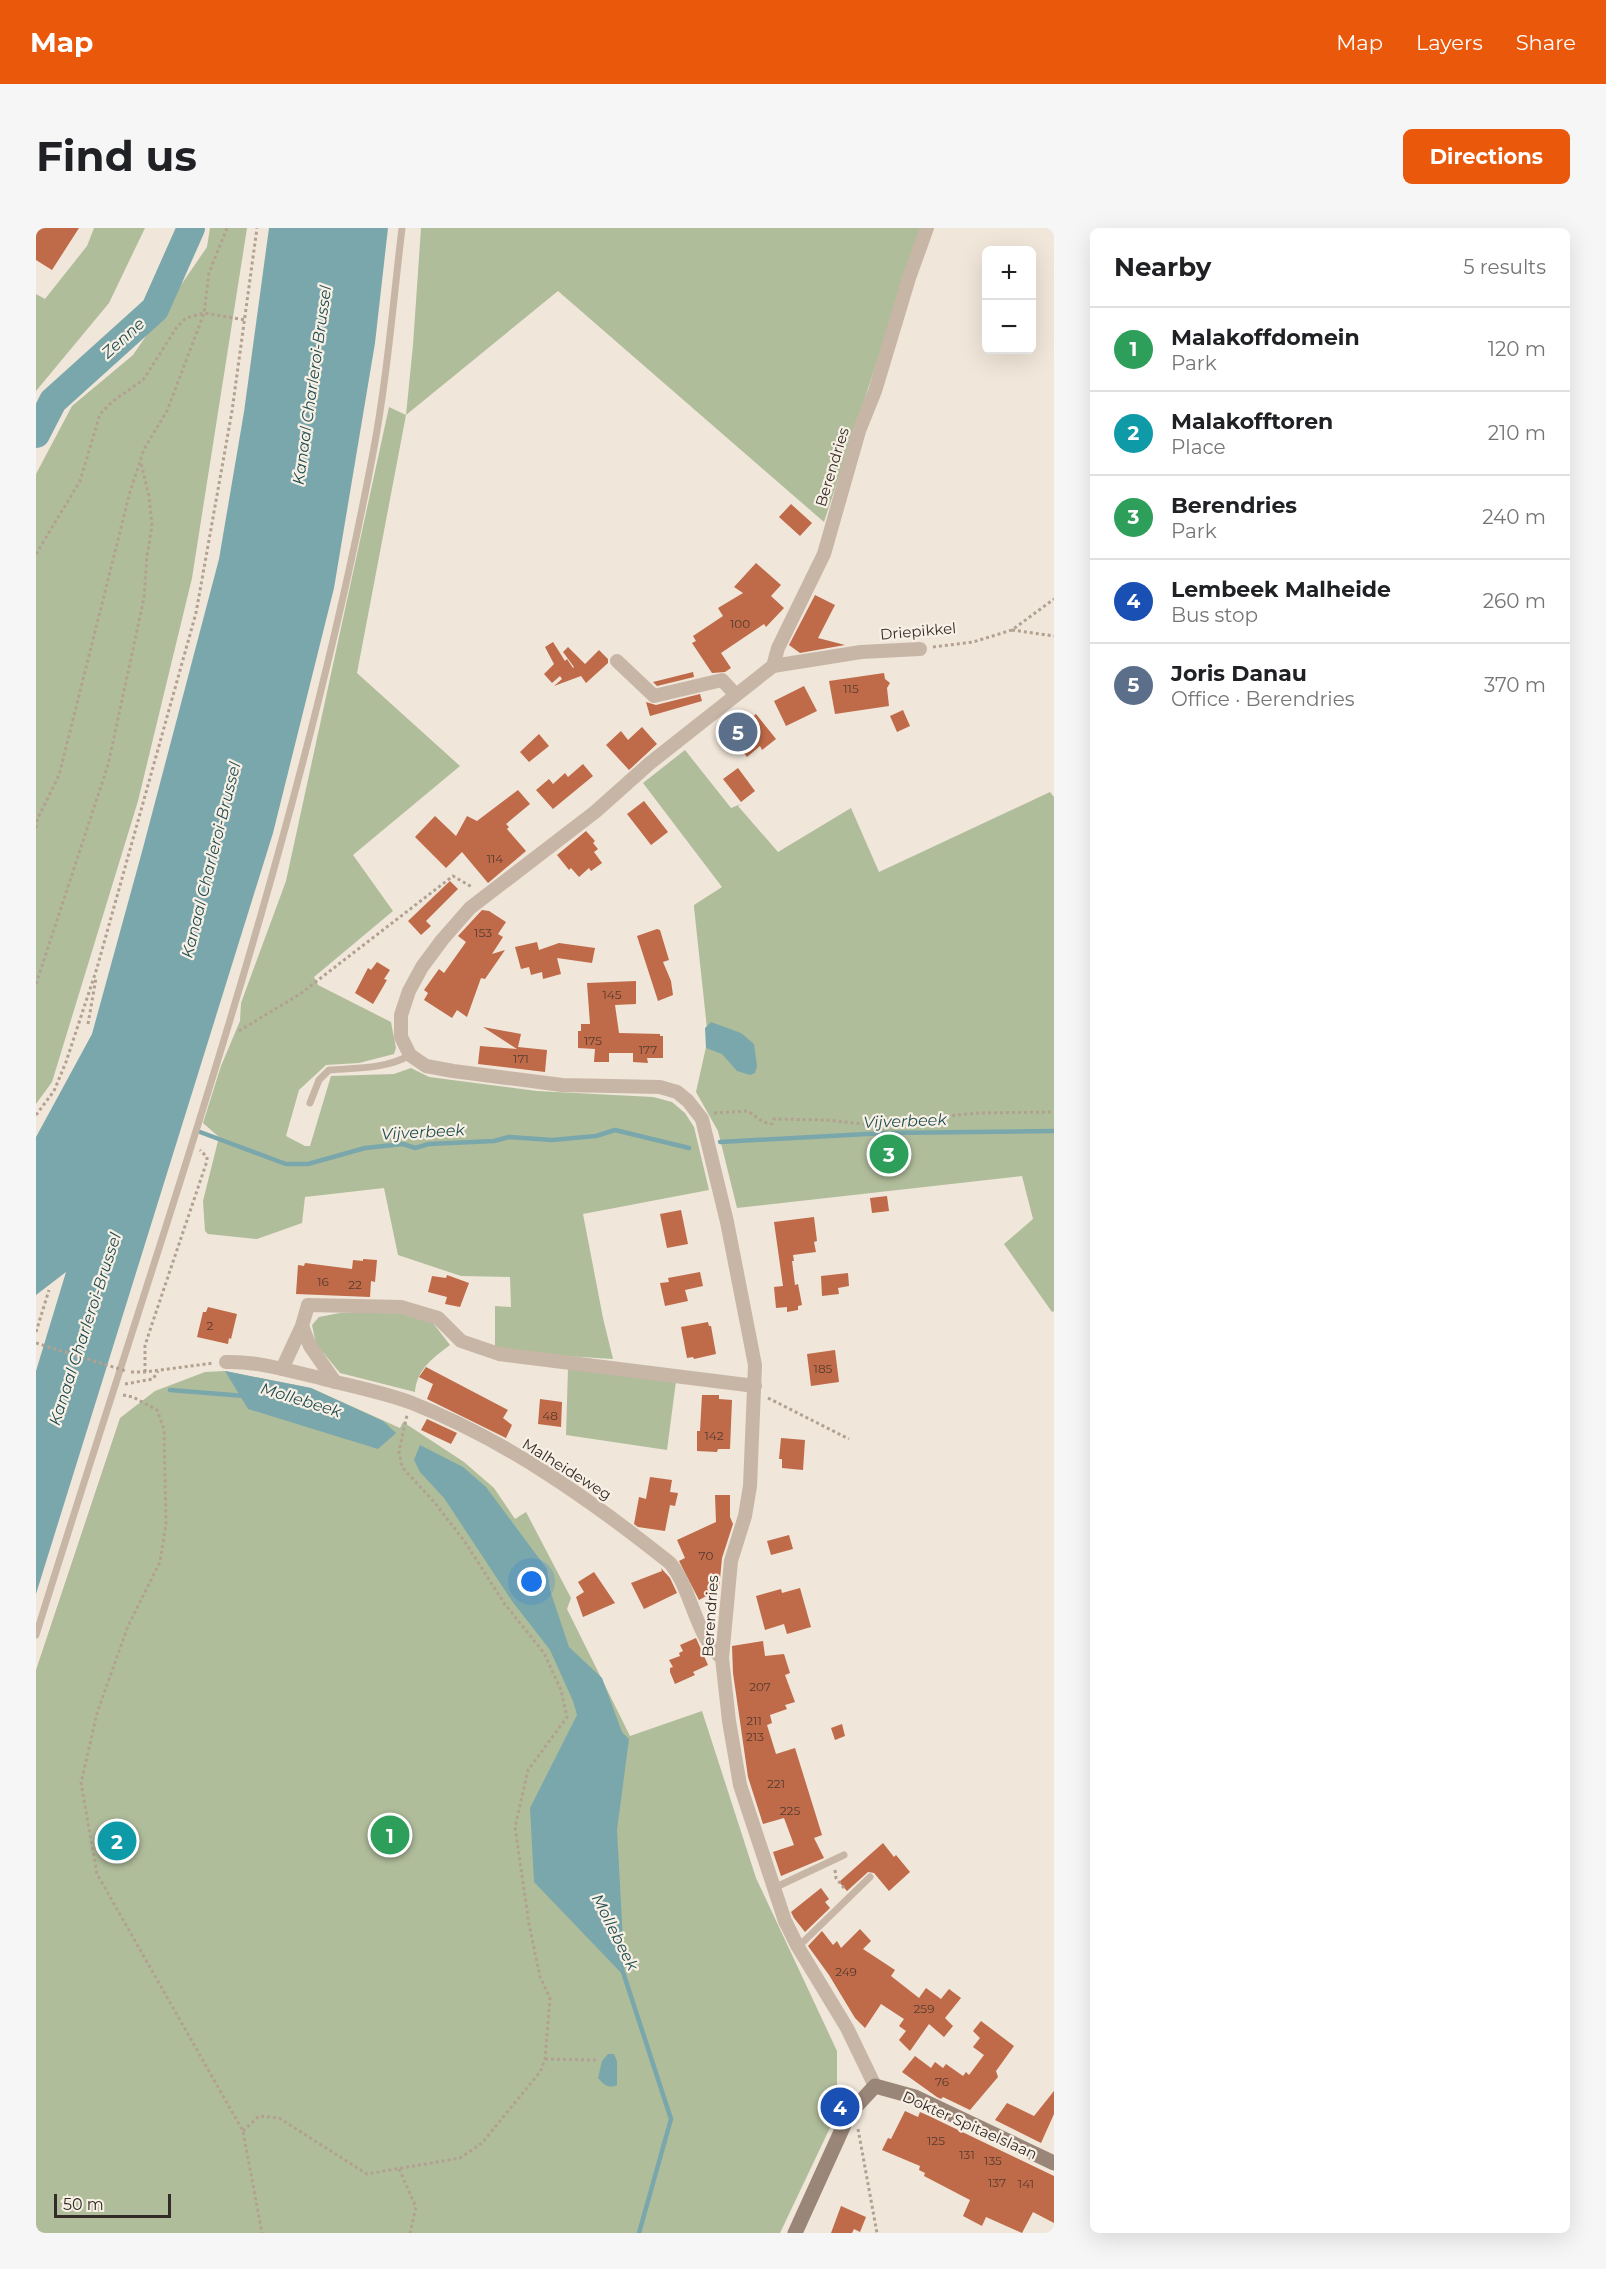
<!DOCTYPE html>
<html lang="en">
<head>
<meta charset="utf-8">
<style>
  :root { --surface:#fff; --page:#f6f6f6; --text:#202124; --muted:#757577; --line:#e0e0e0; --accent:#ea580c }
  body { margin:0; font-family:Montserrat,sans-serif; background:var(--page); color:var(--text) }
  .controls { position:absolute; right:18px; top:18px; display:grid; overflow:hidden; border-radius:9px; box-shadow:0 6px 24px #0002 }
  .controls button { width:54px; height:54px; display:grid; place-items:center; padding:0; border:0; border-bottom:2px solid var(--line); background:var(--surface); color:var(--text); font:30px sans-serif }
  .scale { position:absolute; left:18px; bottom:15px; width:117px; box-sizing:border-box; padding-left:6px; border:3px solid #332b27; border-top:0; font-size:16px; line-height:21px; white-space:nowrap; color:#332b27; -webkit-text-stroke:4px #f8f0e5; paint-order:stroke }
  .you { position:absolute; left:496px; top:1354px; width:21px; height:21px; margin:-15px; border:4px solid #fff; border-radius:50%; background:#1a73e8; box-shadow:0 0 0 9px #1a73e833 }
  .badge { display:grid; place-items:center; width:39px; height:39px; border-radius:50%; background:var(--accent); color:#fff; font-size:20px; font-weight:700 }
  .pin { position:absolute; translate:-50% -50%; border:3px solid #fff; box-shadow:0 2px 6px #0006 }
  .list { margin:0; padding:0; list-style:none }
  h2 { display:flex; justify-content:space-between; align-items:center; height:78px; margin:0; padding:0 24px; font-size:26px }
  h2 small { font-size:20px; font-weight:400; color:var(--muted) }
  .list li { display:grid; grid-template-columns:39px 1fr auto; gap:18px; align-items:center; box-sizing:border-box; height:84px; padding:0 24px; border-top:2px solid var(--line) }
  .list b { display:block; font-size:22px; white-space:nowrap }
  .list p { margin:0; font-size:20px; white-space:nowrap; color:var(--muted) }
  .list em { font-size:20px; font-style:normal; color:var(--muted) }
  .map { position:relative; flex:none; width:1018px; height:2005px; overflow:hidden; border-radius:9px }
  header { display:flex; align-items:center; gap:36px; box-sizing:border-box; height:84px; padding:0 30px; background:var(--accent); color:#fff }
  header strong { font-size:28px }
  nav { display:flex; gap:33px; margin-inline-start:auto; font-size:21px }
  .intro { display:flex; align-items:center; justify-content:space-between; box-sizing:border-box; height:144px; padding:0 36px }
  h1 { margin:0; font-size:42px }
  .button { padding:15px 27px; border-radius:9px; background:var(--accent); color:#fff; font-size:21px; font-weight:700 }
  main { display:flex; gap:36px; padding:0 36px }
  aside { flex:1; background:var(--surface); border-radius:9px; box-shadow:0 6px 24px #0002 }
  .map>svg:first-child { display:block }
  .green { fill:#b0bd9b }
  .water { fill:#7aa7ab }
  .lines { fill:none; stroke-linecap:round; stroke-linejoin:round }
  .stream { stroke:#7aa7ab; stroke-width:4.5 }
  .river { stroke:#7aa7ab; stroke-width:28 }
  .building { fill:#bf6a48 }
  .path { stroke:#b2a191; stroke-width:3; stroke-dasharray:3 3; stroke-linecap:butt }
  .lane { stroke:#c7b6a6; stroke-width:7 }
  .street { stroke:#c7b6a6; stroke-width:14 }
  .secondary { stroke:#9a8678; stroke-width:15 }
  .path-bridge { stroke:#b2a191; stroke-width:3; stroke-dasharray:3 3; stroke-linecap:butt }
  .labels { text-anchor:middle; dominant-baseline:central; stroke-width:4.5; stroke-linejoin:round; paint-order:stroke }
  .number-label { font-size:12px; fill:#563b2f }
  .street-label { font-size:15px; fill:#332b27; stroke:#f8f0e5 }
  .water-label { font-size:16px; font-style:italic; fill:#1f4d52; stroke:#f8f0e5 }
</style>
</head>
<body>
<header>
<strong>Map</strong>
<nav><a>Map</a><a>Layers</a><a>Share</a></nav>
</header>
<div class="intro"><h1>Find us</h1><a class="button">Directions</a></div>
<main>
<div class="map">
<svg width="1018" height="2005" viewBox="0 0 1018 2005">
  <rect width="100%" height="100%" fill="#f0e6d9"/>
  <g class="green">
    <polygon points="58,0 109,0 73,75 0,163 0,66 9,71 51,18"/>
    <polygon points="174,0 211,0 156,350 102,573 16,854 0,876 0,246 36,178 97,127 171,19"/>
    <polygon points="385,0 885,0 788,294 522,63 370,187 321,445 424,538 317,627 357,683 278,749 282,757 355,794 360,820 358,826 323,835 290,837 263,862 250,908 269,918 274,918 295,848 358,846 375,840 393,849 501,863 617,869 636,874 649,885 658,899 673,962 547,986 567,1090 577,1131 530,1128 459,1119 459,1078 475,1079 474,1049 425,1048 362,1027 348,960 269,969 266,995 221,1011 172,1006 169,1003 167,973 183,909 167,895 185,838 204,793 205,775 250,653 353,179 370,187 377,117"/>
    <polygon points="649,522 695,580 705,576 702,578 742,624 815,580 843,644 1014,564 1018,569 1018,1083 1016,1084 968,1016 997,991 986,948 701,980 682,903 660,864 672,810 658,679 658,677 686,659 607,555"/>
    <path d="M371,1084L397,1095L414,1117C397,1130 381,1141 379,1164L304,1145L280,1116L276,1097L283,1089L304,1085Z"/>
    <polygon points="532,1140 640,1153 631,1222 530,1207"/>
    <polygon points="189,1143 275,1160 364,1200 367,1194 428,1234 458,1260 479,1291 490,1284 535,1370 531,1381 594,1508 666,1483 720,1650 801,1823 801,1885 744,2005 0,2005 0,1442 84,1190 119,1163 169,1144"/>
  </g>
  <g class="water">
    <polygon points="233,0 352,0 339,115 298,360 237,605 0,1366 0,1143 30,1044 0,1067 0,909 56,806 107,620 183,331 208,184"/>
    <polygon points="675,794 705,805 718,816 721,838 719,845 714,847 701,843 686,826 670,820 669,800"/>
    <polygon points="189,1143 275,1160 347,1193 360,1205 342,1221 212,1181"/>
    <polygon points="384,1217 427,1239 450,1259 511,1341 514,1362 533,1419 566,1450 586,1504 593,1511 581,1602 589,1749 498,1654 494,1580 541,1487 537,1473 514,1422 476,1373 408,1270 384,1244 378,1232"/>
    <path d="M572,1826H578L581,1833V1857C573,1861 568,1857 562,1850L566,1833Z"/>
  </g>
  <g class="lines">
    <g class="stream">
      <polyline points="164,904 250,936 272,936 329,920 367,916 379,920 393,916 458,913 473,909 516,912 560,908 579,902 653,920"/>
      <polyline points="684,914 849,905 1018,903"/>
      <polyline points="134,1162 209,1168"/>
      <polyline points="587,1744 635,1891 603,2005"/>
    </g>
    <polyline class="river" points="0,206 17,173 119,81 155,0"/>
  </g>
  <g class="building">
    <polygon points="0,0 43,0 16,42 0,32"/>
    <polygon points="755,276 776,295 764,308 743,289"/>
    <polygon points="720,335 745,357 735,368 748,380 730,399 728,396 685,425 695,440 689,444 676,445 656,415 660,413 657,408 687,388 682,380 707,365 698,359"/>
    <polygon points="779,367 799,377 782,410 809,417 764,425 753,417"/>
    <polygon points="517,414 529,433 531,431 537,440 538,439 527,424 532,419 549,436 563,422 572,431 572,435 550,455 545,448 518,458 526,451 524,448 516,455 508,446 518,436 509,419"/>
    <polygon points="657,444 658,449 621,458 617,454"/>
    <polygon points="848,445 849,451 854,455 851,460 853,478 799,486 793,453"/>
    <polygon points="768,458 781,483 750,498 738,473"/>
    <polygon points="664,466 666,473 614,488 610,474 620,477"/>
    <polygon points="867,482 874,498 861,504 854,488"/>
    <polygon points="720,486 740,511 726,522 724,518 711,529 694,507"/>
    <polygon points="606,499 621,516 593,542 570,517 585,503 592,512"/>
    <polygon points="503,506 513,518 493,534 484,524"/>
    <polygon points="547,536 557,548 517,581 500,562 513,551 517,556 529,545 532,549"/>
    <polygon points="702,540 719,563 705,574 687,551"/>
    <polygon points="482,562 494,576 470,596 473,599 471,601 490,623 452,655 426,624 410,640 379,609 399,588 420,608 431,588 441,593"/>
    <polygon points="608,573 632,604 615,617 591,586"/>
    <polygon points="550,603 559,613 557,615 562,621 558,624 566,635 555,643 553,640 543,649 535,640 533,642 521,627"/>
    <polygon points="414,653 422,661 390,693 395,698 385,707 372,693"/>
    <polygon points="446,682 453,683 470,694 462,706 467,709 456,726 469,722 449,751 445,750 431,789 421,782 416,790 388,772 392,765 388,762 403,741 408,745 430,714 422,708"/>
    <polygon points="621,701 624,702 633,732 627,734 635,753 637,767 622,773 601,708"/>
    <polygon points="501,714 503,722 523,715 559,720 556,735 521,730 525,746 507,751 506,744 495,747 493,739 485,741 479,719"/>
    <polygon points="341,734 354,742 348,751 351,752 337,776 319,765 332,740 335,742"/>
    <polygon points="600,753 600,776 579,777 583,805 624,806 624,808 627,808 627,830 611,830 612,835 597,834 597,825 573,825 573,834 558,834 559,821 542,820 542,803 545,803 545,796 554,796 551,755"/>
    <polygon points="447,799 485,806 482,819 511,822 509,844 442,836 444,818 481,821"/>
    <polygon points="851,968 853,983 836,985 834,970"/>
    <polygon points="645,982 652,1016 631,1020 624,986"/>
    <polygon points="778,989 781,1013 778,1014 780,1024 757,1027 758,1033 756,1033 759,1057 762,1056 766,1077 762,1078 762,1082 751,1084 751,1079 740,1080 738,1059 747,1058 738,994"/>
    <polygon points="327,1031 341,1032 339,1054 335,1053 334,1069 260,1066 262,1037 268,1038 269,1035 316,1041 317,1032 327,1033"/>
    <polygon points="664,1044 667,1058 649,1062 652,1073 629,1078 624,1055 633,1054 632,1050"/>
    <polygon points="812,1045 813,1058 802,1060 803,1066 786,1068 785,1048"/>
    <polygon points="411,1047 433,1055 424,1079 409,1076 411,1069 392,1064 396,1048 410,1050"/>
    <polygon points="172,1079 201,1086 195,1111 193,1110 192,1116 161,1109 167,1084 170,1084"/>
    <polygon points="672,1094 673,1098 675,1098 680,1126 658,1131 657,1129 651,1130 645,1099"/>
    <polygon points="799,1122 803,1154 775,1158 771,1126"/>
    <polygon points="390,1139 472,1182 467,1190 476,1197 470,1210 391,1171 397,1156 383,1149"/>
    <polygon points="666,1167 683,1167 683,1171 696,1172 694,1221 682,1221 681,1224 661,1223 661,1203 664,1203"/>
    <polygon points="504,1171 526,1174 525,1199 502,1196"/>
    <polygon points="391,1191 421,1205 415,1216 385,1202"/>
    <polygon points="745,1210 769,1212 767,1242 746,1240 746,1231 743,1231"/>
    <polygon points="614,1249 636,1252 634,1264 642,1265 639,1278 634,1277 629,1303 602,1299 598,1296 603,1269 610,1271"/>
    <polygon points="679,1267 694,1267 694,1289 697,1296 686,1330 683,1361 663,1372 643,1333 649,1330 641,1312 680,1294"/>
    <polygon points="753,1307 757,1321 735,1327 731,1313"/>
    <polygon points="625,1340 634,1350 641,1365 608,1381 595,1355 626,1343"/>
    <polygon points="558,1344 579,1375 547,1389 540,1369 548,1364 542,1354"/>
    <polygon points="764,1360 775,1399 751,1406 748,1396 729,1402 720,1368 745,1361 746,1365"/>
    <polygon points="660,1410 672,1437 657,1444 659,1447 639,1456 634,1444 634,1440 637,1439 633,1432 644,1428 643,1425 647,1423 644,1417"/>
    <polygon points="727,1413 729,1428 748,1426 754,1445 749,1447 759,1474 749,1477 751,1481 734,1487 736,1495 731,1497 740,1526 759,1520 786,1607 778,1610 788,1630 745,1648 737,1624 758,1617 748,1590 727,1596 712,1549 697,1445 696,1418"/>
    <polygon points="806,1496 809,1508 799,1512 795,1500"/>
    <polygon points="847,1615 858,1629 860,1627 874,1644 853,1663 838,1645 832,1644 811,1663 803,1654"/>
    <polygon points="785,1660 793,1671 789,1674 794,1680 769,1704 758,1690 755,1684"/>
    <polygon points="824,1701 835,1713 827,1721 859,1742 855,1748 883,1770 890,1760 905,1771 913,1761 925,1770 909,1790 917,1798 908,1809 893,1796 874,1823 863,1812 870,1803 863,1798 868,1791 845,1776 829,1800 819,1790 793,1747 772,1718 786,1703 797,1717 801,1713 805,1720"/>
    <polygon points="945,1793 978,1818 960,1843 962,1849 934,1882 907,1869 905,1871 901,1869 866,1844 879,1828 895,1840 899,1834 907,1840 910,1836 927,1848 930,1844 933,1847 948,1827 937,1819 944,1810 937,1803"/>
    <polygon points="1018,1863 1018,1886 1005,1915 959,1892 971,1875 998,1888"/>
    <polygon points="869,1883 882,1889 884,1884 893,1888 1018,1948 1018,1995 997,1984 986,2005 950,1989 946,1998 927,1988 934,1972 888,1948 889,1945 883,1942 884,1938 846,1922 852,1910 855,1911"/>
    <polygon points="805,1978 830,1989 824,2004 818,2001 816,2005 795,2005"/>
  </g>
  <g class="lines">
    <g class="path">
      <polyline points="0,326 44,253 64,186 77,173 107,152 141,99 150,90 168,85 209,92"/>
      <polyline points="976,402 1018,408"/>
      <polyline points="897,419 937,414 976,402 1018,371"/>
      <polyline points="0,600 1,592 23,547 94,264 108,221 131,183 168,85 173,45 191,0"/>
      <polyline points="0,756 72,537 108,370 111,328 116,298 113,268 105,235"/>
      <polyline points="52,796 60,750"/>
      <polyline points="203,803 264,766 417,648 436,659"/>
      <polyline points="678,885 712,883 727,894 736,896 738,891 791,892 828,896 942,885 1018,884"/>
      <polyline points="0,887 18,863 30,834 61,740 160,385 196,183 221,0"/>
      <polyline points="0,1104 13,1062"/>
      <polyline points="95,1144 109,1144 178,1135"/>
      <polyline points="109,1144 109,1118 113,1105 171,933 171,929 164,922"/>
      <polyline points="89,1156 117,1151 122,1143"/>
      <polyline points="87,1167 97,1169 121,1182 128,1201 130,1295 124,1334 92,1398 61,1485 45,1555 61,1646 207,1903 226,2005"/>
      <polyline points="732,1170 813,1211"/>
      <polyline points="799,1642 800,1650 808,1660"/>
      <polyline points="509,1831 560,1832"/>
      <polyline points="822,1901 841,2005"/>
      <polyline points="207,1903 223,1888 243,1890 331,1946 424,1930 446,1915 504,1844 509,1831 514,1770 504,1749 493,1696 479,1599 492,1542 531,1489 525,1462 508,1425 468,1375 429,1314 399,1275 366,1239 363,1223 371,1187"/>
      <polyline points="363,1941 380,1979 374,2005"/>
    </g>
    <g class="lane">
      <path d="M274,875L283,852L293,842C319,840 351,841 374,827"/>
      <path d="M0,1407C121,1016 261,628 337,225C351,151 357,75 366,0"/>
      <polyline points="738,1660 808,1627"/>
      <polyline points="762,1719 834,1649"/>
    </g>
    <g class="street">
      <polyline points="581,433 618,468 686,452 700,467"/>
      <polyline points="737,438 825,424 884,421"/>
      <polyline points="266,1098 274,1118 299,1154"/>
      <path d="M190,1134C222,1133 253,1143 284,1150C314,1158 347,1164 376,1175C470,1212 555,1272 634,1335C656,1361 659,1408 686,1430"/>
      <polyline points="246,1141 266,1098 272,1077 365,1079 402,1090 425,1113 463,1126 719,1158"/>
      <polyline points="839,1858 811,1800 762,1719 749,1693 704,1557 693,1493 686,1430 695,1333 709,1288 714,1258 719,1137 691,994 666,891 652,873 641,864 624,859 526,857 417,843 390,838 374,827 365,809 365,787 373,763 386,739 406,712 434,680 559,584 614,535 737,438 742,420 788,326 823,203 839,163 873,50 891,0"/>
    </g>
    <polyline class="secondary" points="759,2005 813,1886 839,1858 879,1869 1018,1935"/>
    <polyline class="path-bridge" points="0,1115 90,1143"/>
  </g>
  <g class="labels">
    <g class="number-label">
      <text x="704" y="395">100</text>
      <text x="815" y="460">115</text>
      <text x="459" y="630">114</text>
      <text x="447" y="704">153</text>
      <text x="576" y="766">145</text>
      <text x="557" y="812">175</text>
      <text x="612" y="821">177</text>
      <text x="485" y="830">171</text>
      <text x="287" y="1053">16</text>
      <text x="319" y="1056">22</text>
      <text x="174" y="1097">2</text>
      <text x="787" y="1140">185</text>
      <text x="514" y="1187">48</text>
      <text x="678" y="1207">142</text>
      <text x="670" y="1327">70</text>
      <text x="724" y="1458">207</text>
      <text x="718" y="1492">211</text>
      <text x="719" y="1508">213</text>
      <text x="740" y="1555">221</text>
      <text x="754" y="1582">225</text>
      <text x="810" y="1743">249</text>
      <text x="888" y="1780">259</text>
      <text x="906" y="1853">76</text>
      <text x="900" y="1912">125</text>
      <text x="931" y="1926">131</text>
      <text x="957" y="1932">135</text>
      <text x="961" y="1954">137</text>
      <text x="990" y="1955">141</text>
    </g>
    <g class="street-label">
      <text transform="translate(796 239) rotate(-73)">Berendries</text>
      <text transform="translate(882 403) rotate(-5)">Driepikkel</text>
      <text transform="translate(531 1241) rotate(32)">Malheideweg</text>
      <text transform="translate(674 1388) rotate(-86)">Berendries</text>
      <text transform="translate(934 1897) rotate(24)">Dokter Spitaelslaan</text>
    </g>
    <g class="water-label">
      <text transform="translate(87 110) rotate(-42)">Zenne</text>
      <text transform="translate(276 157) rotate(-82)">Kanaal Charleroi-Brussel</text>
      <text transform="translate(175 632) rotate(-76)">Kanaal Charleroi-Brussel</text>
      <text transform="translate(869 893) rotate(-2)">Vijverbeek</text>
      <text transform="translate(387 904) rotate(-3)">Vijverbeek</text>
      <text transform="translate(49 1101) rotate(-72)">Kanaal Charleroi-Brussel</text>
      <text transform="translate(265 1172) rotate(17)">Mollebeek</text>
      <text transform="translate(579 1704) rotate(63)">Mollebeek</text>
    </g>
  </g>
</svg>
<div class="controls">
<button>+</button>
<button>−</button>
</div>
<div class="scale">50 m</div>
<div class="you"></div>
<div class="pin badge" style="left:354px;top:1607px;background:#2e9e5b">1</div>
<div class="pin badge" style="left:81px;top:1613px;background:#0f9aa8">2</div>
<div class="pin badge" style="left:853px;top:926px;background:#2e9e5b">3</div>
<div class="pin badge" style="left:804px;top:1879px;background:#1a4fb4">4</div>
<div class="pin badge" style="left:702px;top:504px;background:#5c6f8a">5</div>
</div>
<aside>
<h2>Nearby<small>5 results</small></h2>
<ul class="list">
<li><span class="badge" style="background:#2e9e5b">1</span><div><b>Malakoffdomein</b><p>Park</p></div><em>120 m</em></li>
<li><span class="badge" style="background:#0f9aa8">2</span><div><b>Malakofftoren</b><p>Place</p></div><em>210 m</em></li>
<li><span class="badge" style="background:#2e9e5b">3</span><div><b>Berendries</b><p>Park</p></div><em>240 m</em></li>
<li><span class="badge" style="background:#1a4fb4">4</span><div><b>Lembeek Malheide</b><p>Bus stop</p></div><em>260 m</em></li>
<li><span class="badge" style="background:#5c6f8a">5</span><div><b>Joris Danau</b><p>Office · Berendries</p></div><em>370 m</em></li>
</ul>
</aside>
</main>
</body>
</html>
